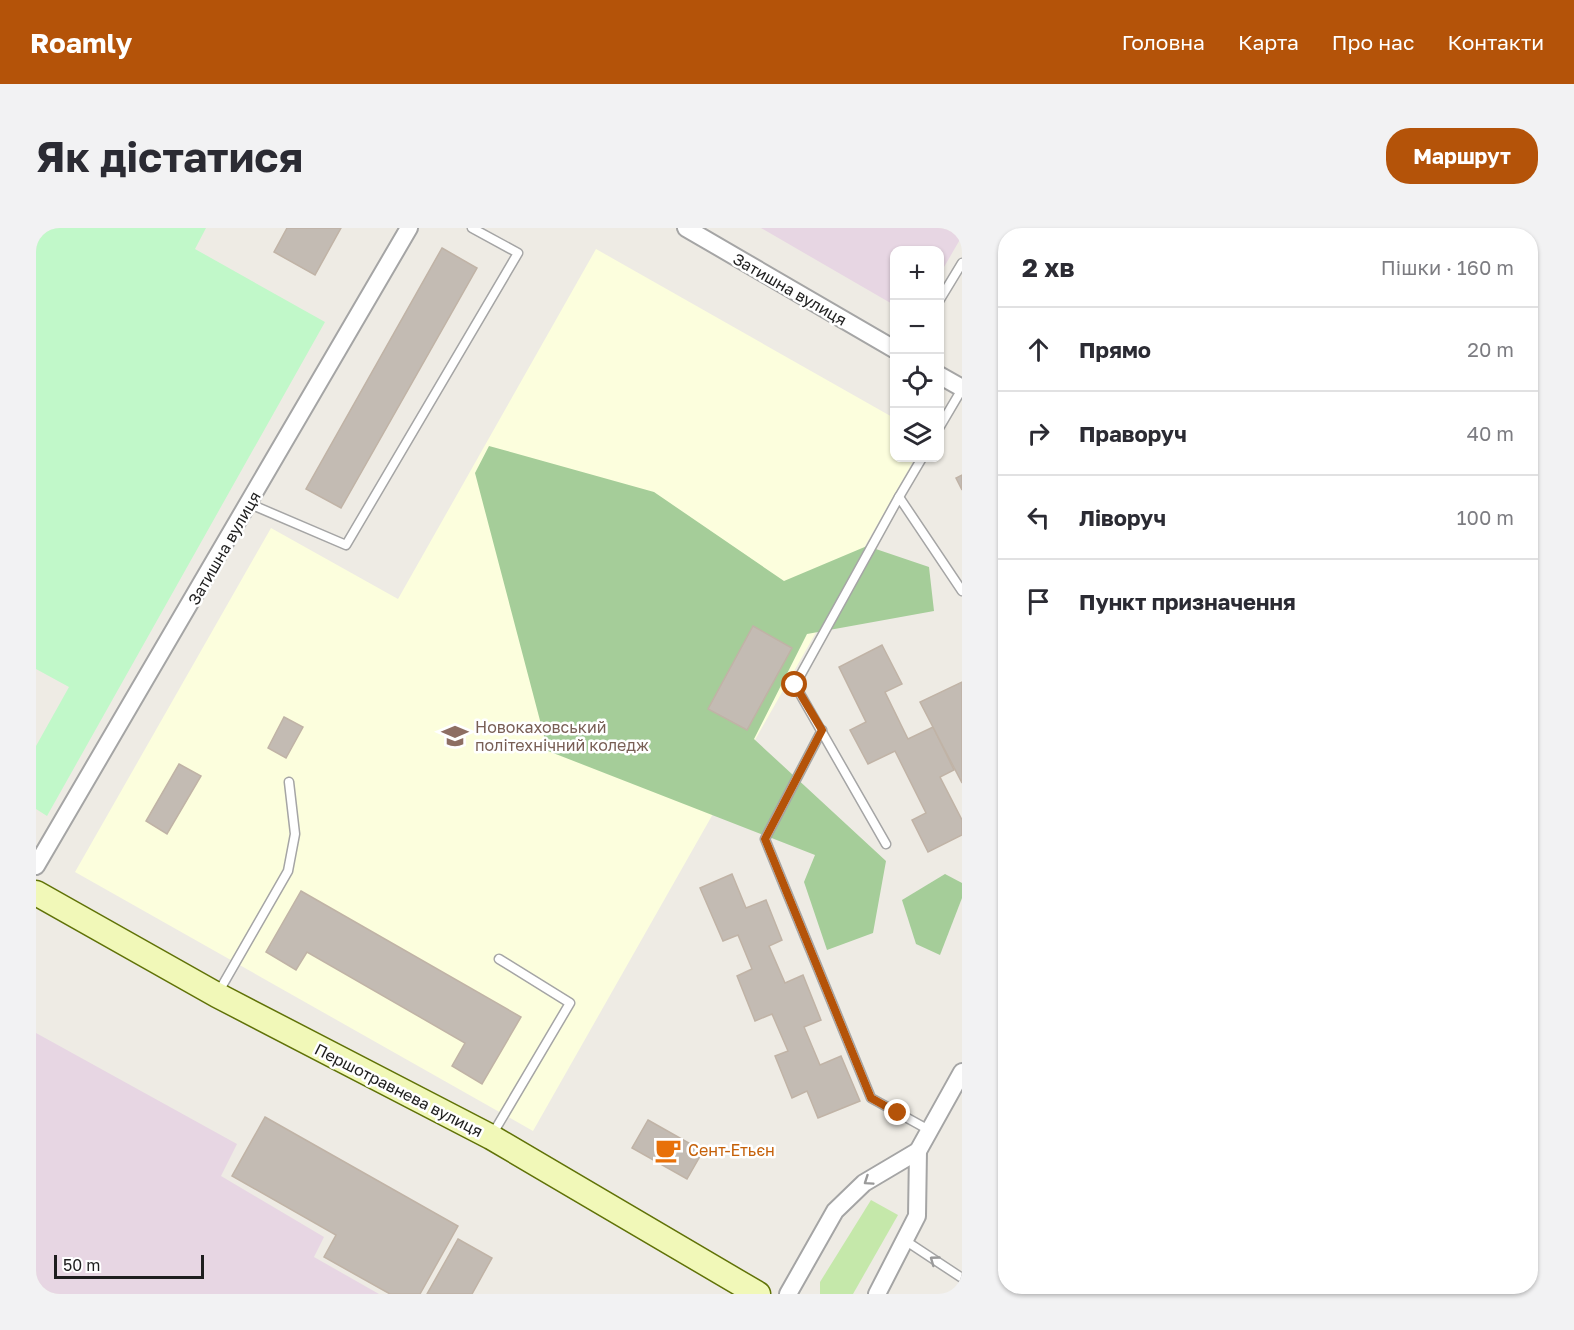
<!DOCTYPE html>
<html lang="uk">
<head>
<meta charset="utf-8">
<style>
  :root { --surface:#fff; --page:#f2f2f3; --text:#2b2b33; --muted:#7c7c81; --line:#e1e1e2; --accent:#b45309 }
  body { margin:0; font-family:"Golos Text",sans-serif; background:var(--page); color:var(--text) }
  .controls { position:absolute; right:18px; top:18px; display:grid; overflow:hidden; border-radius:12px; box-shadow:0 2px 4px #0004 }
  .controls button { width:54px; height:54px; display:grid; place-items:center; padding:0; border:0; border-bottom:2px solid var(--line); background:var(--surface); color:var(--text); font:30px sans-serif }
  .scale { position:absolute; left:18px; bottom:15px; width:150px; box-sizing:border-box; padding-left:6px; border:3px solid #1e1e1e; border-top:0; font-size:16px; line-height:21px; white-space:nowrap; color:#1e1e1e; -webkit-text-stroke:4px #fff; paint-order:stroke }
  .stop { position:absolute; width:18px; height:18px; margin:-14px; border:4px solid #b45309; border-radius:50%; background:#fff }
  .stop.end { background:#b45309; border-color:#fff; box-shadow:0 2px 6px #0008 }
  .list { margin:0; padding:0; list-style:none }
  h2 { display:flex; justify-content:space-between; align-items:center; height:78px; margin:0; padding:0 24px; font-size:26px }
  h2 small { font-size:20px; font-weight:400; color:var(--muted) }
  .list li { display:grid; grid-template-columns:39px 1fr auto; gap:18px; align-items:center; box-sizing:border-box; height:84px; padding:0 24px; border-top:2px solid var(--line) }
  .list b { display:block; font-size:22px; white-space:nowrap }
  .list em { font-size:20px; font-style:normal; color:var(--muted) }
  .icon { flex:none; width:33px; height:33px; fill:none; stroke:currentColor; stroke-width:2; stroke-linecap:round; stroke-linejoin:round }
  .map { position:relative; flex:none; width:926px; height:1066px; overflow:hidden; border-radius:24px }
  header { display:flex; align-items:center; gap:36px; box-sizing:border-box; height:84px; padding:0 30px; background:var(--accent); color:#fff }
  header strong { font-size:28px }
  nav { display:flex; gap:33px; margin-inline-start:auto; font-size:21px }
  .intro { display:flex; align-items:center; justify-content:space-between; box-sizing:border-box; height:144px; padding:0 36px }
  h1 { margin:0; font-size:42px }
  .button { padding:15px 27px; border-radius:24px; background:var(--accent); color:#fff; font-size:21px; font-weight:700 }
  main { display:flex; gap:36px; padding:0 36px }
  aside { flex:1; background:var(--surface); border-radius:24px; box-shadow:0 2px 4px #0004 }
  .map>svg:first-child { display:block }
  .industrial { fill:#e7d6e3 }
  .education { fill:#fcfedd }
  .grass { fill:#c5e8aa }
  .forest { fill:#a5cd99 }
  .park { fill:#c1f8c9 }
  .building { fill:#c3bbb3; stroke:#c0b3a6; stroke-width:1.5 }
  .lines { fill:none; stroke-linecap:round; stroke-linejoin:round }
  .lane-casing { stroke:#a5a5a5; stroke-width:11 }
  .street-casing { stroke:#a5a5a5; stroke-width:20 }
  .secondary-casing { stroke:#607207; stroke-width:27 }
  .lane { stroke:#fff; stroke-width:8 }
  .street { stroke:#fff; stroke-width:16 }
  .secondary { stroke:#f1f8b8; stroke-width:24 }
  .oneway { stroke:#9a9a9a }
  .route { stroke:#b45309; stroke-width:8 }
  .labels { text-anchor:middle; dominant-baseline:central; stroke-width:5; stroke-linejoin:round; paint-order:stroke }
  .street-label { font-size:16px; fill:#1e1e1e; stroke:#fff }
  .education-label { font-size:16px; fill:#785e54; stroke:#fff; text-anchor:start }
  .food-label { font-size:16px; fill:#c56008; stroke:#fff; text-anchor:start }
</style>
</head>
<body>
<header>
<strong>Roamly</strong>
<nav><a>Головна</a><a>Карта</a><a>Про нас</a><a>Контакти</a></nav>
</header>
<div class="intro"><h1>Як дістатися</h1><a class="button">Маршрут</a></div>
<main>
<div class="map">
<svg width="926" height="1066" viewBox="0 0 926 1066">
  <rect width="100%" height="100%" fill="#eeebe4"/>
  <g class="industrial">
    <polygon points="725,0 926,0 926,8 904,46 903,22 858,22 858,77"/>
    <polygon points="0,805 201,916 185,948 288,1009 278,1029 343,1066 0,1066"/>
  </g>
  <polygon class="education" points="560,21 858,190 858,230 879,230 497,903 39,644 235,300 362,371"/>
  <polygon class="grass" points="835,972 862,987 817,1066 784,1066 784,1054"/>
  <g class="forest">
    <polygon points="453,218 618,264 748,353 831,318 893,339 898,383 771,406 718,511 850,633 837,705 791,722 768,654 779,627 512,523 439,245"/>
    <polygon points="909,646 926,655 926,670 904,727 880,716 866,672"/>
  </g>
  <polygon class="park" points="0,0 170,0 159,21 289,94 11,588 0,581 0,518 33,459 0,441"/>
  <g class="building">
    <polygon points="251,0 305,0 279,47 238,24"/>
    <polygon points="406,20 441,40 305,280 270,261"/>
    <polygon points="926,247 926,262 920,250"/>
    <polygon points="717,398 756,420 711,502 672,481"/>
    <polygon points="846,417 866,456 849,464 872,511 897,499 918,542 904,549 926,592 926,607 892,624 876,592 890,585 859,523 832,536 814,502 830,494 803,439"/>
    <polygon points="926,454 926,555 884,474"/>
    <polygon points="248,489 267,499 250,530 232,520"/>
    <polygon points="143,536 165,548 131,606 110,593"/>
    <polygon points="696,646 710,680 730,672 746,712 733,718 749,755 767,747 785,792 768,799 784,837 805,828 824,873 782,890 771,863 756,870 739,828 752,823 736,786 719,793 701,748 716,741 702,707 687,713 664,660"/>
    <polygon points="265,663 485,789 446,856 416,838 429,815 271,724 260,742 230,724"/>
    <polygon points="229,889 422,998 384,1066 354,1066 288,1029 300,1007 196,948"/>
    <polygon points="612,892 667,923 651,951 596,920"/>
    <polygon points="422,1011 456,1030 436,1066 391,1066"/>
  </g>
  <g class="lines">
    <g class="lane-casing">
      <g id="lane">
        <polyline points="903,73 926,35"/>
        <polyline points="903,200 926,161"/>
        <polyline points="863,269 886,230"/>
        <polyline points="214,276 310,317 482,25 436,0"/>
        <polyline points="786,502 729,611 835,870 893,902"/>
        <polyline points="850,616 759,457 863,269 926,363"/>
        <polyline points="182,765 252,643 259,606 253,554"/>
        <polyline points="456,907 534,775 463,731"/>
        <polyline points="870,1013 926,1050"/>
      </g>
    </g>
    <g class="street-casing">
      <g id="street">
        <polyline points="650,0 858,121"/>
        <polyline points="903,147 926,160"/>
        <polyline points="0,638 373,0"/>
        <polyline points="752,1066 799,983 828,955 882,923"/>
        <polyline points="841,1066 881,988 882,923 926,844"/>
      </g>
    </g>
    <g class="secondary-casing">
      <polyline id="secondary" points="0,665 181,767 455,909 722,1066"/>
    </g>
    <use href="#lane" class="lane"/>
    <use href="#street" class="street"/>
    <use href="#secondary" class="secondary"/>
  </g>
  <defs><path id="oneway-chevron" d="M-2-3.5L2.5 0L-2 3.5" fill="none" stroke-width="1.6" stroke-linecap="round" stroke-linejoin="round" transform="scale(1.5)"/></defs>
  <g class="oneway">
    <use href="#oneway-chevron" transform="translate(832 953) rotate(146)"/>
    <use href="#oneway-chevron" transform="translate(898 1032) rotate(-144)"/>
  </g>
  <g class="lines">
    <polyline class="route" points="759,457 786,502 729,611 835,870 862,885"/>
  </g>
  <defs>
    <g id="university-bare" transform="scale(2.07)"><path d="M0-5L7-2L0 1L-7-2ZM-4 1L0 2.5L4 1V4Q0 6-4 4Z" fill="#8d6e63" stroke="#fff" stroke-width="2.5" paint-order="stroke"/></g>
    <g id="cafe-bare" transform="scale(2.07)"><path d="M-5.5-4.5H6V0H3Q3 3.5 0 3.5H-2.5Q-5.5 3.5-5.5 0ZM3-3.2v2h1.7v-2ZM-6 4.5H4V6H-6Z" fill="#e8710a" stroke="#fff" stroke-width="2.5" paint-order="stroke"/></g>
  </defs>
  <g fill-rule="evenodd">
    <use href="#university-bare" x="419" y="508"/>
    <use href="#cafe-bare" x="632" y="922"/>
  </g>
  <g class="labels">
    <g class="street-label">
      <text transform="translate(754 61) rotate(30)">Затишна вулиця</text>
      <text transform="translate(188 320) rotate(-60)">Затишна вулиця</text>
      <text transform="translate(363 862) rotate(27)">Першотравнева вулиця</text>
    </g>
    <g class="education-label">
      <text x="439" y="499">Новокаховський<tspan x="439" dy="18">політехнічний коледж</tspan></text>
    </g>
    <g class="food-label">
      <text x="652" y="922">Сент-Етьєн</text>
    </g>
  </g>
</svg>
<div class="controls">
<button>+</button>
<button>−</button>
<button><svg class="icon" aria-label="locate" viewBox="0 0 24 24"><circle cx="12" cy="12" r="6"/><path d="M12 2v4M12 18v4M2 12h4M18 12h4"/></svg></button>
<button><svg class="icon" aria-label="layers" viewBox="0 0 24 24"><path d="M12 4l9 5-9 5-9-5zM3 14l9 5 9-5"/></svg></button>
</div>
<div class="scale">50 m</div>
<div class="stop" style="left:759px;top:457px"></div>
<div class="stop end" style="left:862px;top:885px"></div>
</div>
<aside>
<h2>2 хв<small>Пішки · 160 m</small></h2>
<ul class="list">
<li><svg class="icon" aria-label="ahead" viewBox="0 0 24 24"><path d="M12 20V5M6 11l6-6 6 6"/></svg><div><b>Прямо</b></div><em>20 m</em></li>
<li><svg class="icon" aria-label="right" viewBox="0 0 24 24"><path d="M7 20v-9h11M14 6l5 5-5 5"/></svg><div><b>Праворуч</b></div><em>40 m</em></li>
<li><svg class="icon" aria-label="left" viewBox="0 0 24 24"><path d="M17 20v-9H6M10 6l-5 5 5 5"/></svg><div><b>Ліворуч</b></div><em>100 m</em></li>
<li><svg class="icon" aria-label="arrive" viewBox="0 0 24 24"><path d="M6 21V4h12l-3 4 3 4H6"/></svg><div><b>Пункт призначення</b></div></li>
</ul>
</aside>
</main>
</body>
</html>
